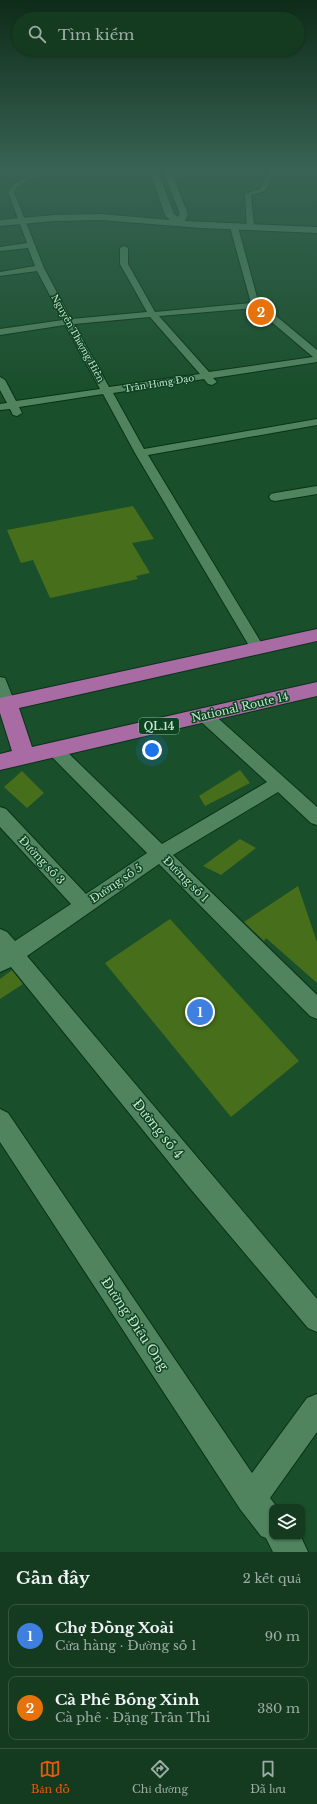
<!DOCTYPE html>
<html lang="vi">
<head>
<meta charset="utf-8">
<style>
  :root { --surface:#143b20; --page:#1d4229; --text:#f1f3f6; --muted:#9dada5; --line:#33553e; --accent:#ea580c }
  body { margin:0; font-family:"Libre Baskerville",serif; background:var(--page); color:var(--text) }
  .controls { position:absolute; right:12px; bottom:12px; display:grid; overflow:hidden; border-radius:8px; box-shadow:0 1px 3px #0004 }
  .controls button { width:36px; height:36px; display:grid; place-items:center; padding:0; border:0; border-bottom:1px solid var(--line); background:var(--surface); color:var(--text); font:20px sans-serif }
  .you { position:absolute; left:152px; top:750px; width:14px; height:14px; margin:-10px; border:3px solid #fff; border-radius:50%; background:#1a73e8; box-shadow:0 0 0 6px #1a73e833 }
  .badge { display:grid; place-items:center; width:26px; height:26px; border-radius:50%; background:var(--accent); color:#fff; font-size:13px; font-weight:700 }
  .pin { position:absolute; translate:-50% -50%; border:2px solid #fff; box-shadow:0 1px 4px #0006 }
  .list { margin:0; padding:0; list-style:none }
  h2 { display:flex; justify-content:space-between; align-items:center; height:52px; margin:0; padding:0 16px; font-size:17px }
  h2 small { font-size:13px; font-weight:400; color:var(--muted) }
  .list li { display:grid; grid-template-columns:26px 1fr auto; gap:12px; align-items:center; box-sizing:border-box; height:64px; margin:0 8px 8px; padding:0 8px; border:1px solid var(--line); border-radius:8px }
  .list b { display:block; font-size:15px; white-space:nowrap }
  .list p { margin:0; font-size:13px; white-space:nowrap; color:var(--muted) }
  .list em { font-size:13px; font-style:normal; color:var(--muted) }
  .icon { flex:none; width:22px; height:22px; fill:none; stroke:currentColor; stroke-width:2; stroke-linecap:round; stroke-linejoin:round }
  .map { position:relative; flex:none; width:317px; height:1552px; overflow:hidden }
  .search { position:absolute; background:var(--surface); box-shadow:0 1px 3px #0004; left:12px; right:12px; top:12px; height:44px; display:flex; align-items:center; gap:10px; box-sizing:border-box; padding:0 14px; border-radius:22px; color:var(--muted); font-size:15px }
  .sheet { height:196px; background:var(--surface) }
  nav { display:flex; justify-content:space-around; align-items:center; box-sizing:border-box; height:56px; border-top:1px solid var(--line); background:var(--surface); font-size:11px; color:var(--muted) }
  nav a { display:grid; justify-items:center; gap:2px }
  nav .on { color:var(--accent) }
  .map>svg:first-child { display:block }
  .building { fill:#476e1a }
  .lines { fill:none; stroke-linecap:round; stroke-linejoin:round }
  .minor-casing { stroke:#093218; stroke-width:2 }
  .tertiary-casing { stroke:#093218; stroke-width:2 }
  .trunk-casing { stroke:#093218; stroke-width:2 }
  .minor { fill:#50845e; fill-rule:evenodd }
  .tertiary { fill:#50845e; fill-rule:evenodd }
  .trunk { fill:#a96ba4; fill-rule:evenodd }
  .labels { text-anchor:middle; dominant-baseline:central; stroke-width:3; stroke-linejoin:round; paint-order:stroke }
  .far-street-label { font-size:9px; fill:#c9e4cf; stroke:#0c4421 }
  .shield { fill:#0c4421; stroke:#90b49b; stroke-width:1 }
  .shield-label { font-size:10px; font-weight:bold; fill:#c9e4cf }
  .street-label { font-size:11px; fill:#c9e4cf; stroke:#0c4421 }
  .near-street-label { font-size:13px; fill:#c9e4cf; stroke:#0c4421 }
</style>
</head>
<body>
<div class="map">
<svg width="317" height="1552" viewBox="0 0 317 1552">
  <rect width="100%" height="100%" fill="#1a4f2b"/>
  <g class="building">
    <polygon points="133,506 154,539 132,543 150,573 136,576 138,579 50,598 33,560 21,563 7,530"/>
    <polygon points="240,770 250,783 205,806 199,796"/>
    <polygon points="22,771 44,793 27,808 4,787"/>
    <polygon points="240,839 256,848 221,875 203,866"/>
    <polygon points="298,886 317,942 317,983 266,938 264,941 244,922"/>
    <polygon points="170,919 299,1061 231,1117 105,963"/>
    <polygon points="12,970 23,984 0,999 0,979"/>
  </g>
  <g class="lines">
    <g class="minor-casing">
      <g id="minor">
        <path d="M39,169H47L17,187L14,192L44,268L71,319L147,312L120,264V248L124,246L128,248V264L155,312L251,303L230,227L234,225L238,227L258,301L317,350V362L213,378L217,382L212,385L208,384L204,379L113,393L144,449L317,419V425L148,455L265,649L263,652L258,654L253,652L251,649L135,453L103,394L19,407L22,413L17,416L13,415L10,409L0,410V404L7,403L0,390V377L5,380L16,401L100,389L65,325L0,335V329L63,320L37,271L0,276V272L35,266L28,248L0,251V247L27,243L8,192L13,185ZM255,308L313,357L209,372L159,316ZM150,317L200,374L109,387L74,324Z"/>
        <polygon points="270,169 276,169 265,191 251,195 254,227 247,229 245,194 260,189"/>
        <polygon points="317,486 317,494 275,501 271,500 269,497 271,494 275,493"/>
        <polygon points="0,677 5,678 15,703 13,707 7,708 1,707 0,704"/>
        <polygon points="204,709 210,711 317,807 317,825 311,823 278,792 173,855 317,995 317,1019 310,1016 159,864 27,956 317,1299 317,1332 308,1328 189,1187 11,967 0,972 0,929 7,932 15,941 71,904 0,827 0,807 6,809 86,894 147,853 49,754 47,750 49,746 55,744 61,746 162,844 267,782 198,719 196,715 198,711"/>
        <polygon points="0,1109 8,1113 252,1473 307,1398 317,1394 317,1432 270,1498 277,1507 272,1507 272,1537 301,1537 308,1552 273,1552 266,1538 261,1536 240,1509 0,1142"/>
      </g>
    </g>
    <g class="tertiary-casing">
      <polygon id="tertiary" points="149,169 157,169 174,214 178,217 180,214 162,169 170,169 188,214 185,221 317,227 317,233 201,228 101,220 54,221 0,226 0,220 54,215 101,214 170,220 165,215"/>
    </g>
    <g class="trunk-casing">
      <polygon id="trunk" points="317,629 317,641 19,708 32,747 317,682 317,696 0,770 0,754 12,751 0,713 0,698"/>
    </g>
    <use href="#minor" class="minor"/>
    <use href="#tertiary" class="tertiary"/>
    <use href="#trunk" class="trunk"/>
  </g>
  <linearGradient id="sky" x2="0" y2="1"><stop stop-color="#0e2b18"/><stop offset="0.44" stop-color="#386355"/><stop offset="1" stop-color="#386355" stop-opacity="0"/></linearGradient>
  <rect width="317" height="386" fill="url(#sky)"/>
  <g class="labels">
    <g class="far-street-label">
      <text transform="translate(78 338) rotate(61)">Nguyễn Thượng Hiền</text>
      <text transform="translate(159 383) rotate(-9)">Trần Hưng Đạo</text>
    </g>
    <rect class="shield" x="139" y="718" width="40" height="16" rx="3"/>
    <g class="shield-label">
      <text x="159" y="726">QL.14</text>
    </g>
    <g class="street-label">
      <text transform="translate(240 707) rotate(-13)">National Route 14</text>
      <text transform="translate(42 860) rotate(47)">Đường số 3</text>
      <text transform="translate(186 879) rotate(45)">Đường số 1</text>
      <text transform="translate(116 883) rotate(-34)">Đường số 5</text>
    </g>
    <g class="near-street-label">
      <text transform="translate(158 1129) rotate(51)">Đường số 4</text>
      <text transform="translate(135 1324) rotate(56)">Đường Điểu Ong</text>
    </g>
  </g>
</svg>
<div class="controls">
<button><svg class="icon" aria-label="layers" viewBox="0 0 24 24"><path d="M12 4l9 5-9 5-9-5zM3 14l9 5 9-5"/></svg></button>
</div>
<div class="you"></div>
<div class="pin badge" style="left:200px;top:1012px;background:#3f7fe0">1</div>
<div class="pin badge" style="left:261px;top:312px;background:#e8710a">2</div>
<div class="search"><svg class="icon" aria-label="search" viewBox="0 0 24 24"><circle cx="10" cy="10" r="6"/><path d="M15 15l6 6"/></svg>Tìm kiếm</div>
</div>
<section class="sheet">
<h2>Gần đây<small>2 kết quả</small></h2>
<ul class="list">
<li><span class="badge" style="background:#3f7fe0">1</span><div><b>Chợ Đồng Xoài</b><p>Cửa hàng · Đường số 1</p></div><em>90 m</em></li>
<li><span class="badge" style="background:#e8710a">2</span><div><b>Cà Phê Bống Xinh</b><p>Cà phê · Đặng Trần Thi</p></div><em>380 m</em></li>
</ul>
</section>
<nav>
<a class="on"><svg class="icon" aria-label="map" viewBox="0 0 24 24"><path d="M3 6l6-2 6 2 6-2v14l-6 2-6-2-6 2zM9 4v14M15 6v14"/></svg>Bản đồ</a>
<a><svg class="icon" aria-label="directions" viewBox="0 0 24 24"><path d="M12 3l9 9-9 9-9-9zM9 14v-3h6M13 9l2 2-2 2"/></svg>Chỉ đường</a>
<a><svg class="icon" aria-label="saved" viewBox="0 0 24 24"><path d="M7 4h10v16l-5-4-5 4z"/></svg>Đã lưu</a>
</nav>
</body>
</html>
